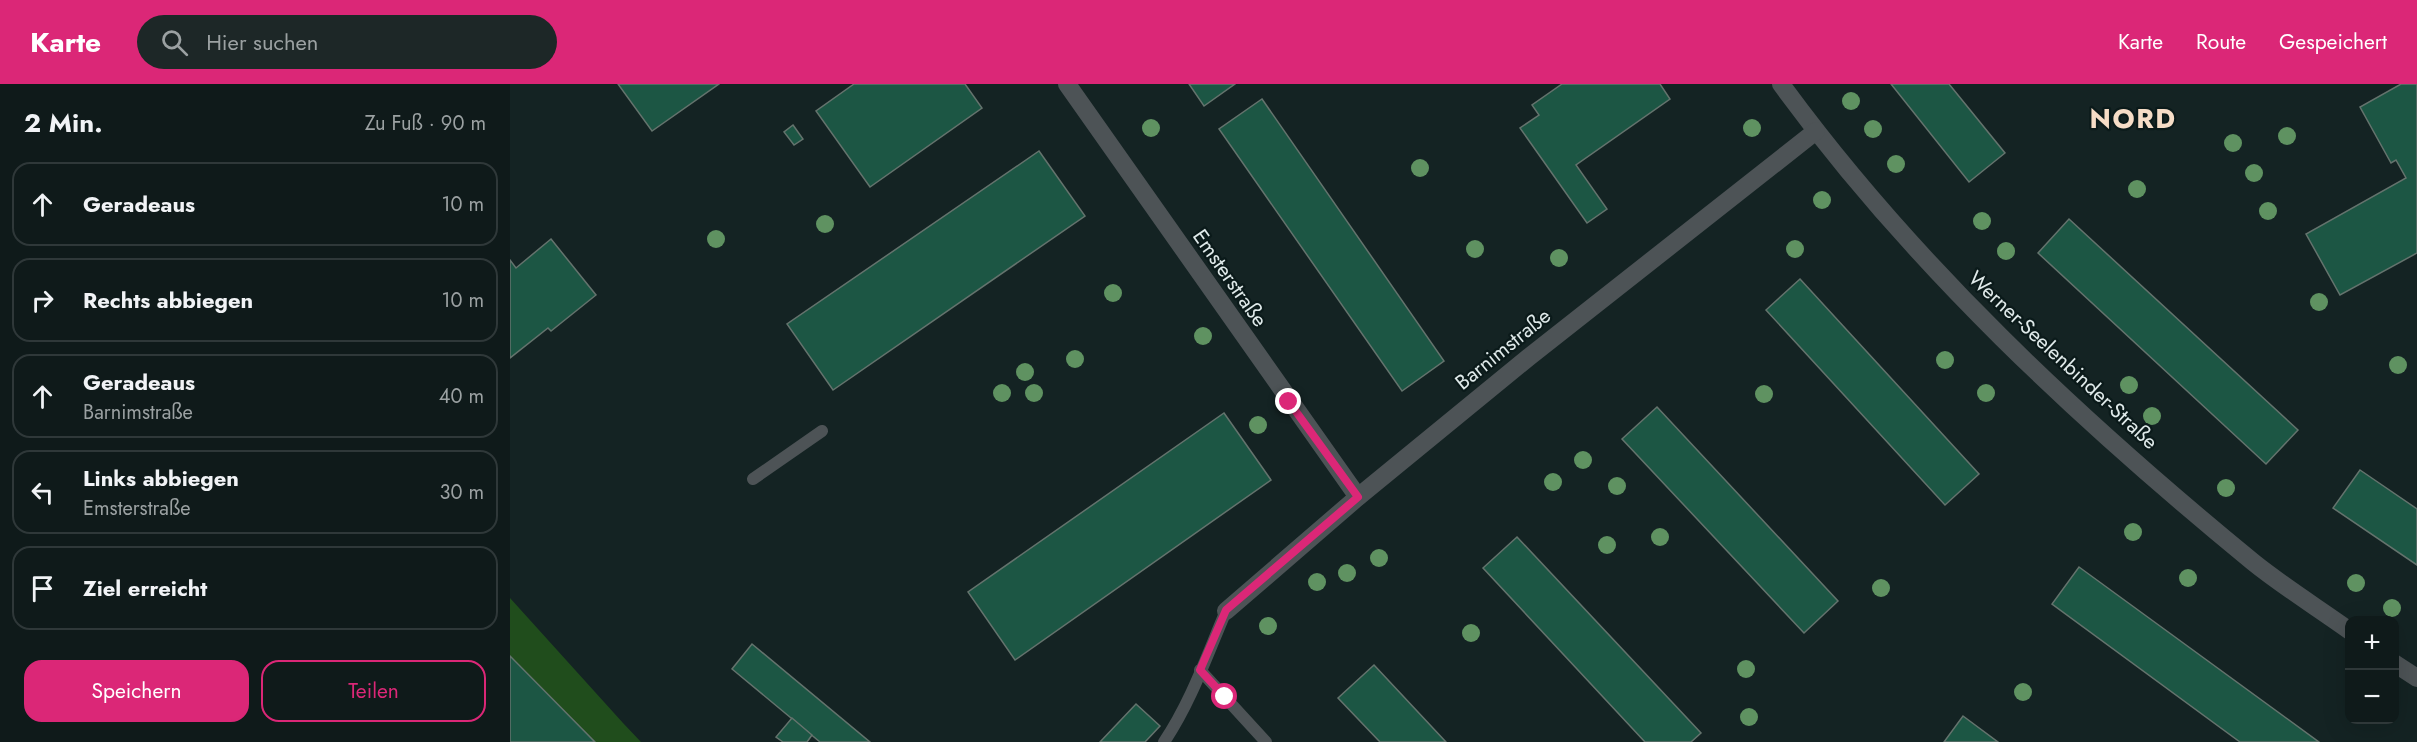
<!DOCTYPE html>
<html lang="de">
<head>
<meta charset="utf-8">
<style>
  :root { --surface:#0f1a1a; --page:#1d2727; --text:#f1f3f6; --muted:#9ba1a2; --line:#2f3839; --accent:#db2777 }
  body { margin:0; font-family:Jost,sans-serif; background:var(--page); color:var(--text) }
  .controls { position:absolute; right:18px; bottom:18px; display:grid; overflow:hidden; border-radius:12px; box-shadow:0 6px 24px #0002 }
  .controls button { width:54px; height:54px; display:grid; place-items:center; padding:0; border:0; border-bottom:2px solid var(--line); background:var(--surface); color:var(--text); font:30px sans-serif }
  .stop { position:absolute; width:18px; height:18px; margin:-14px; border:4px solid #db2777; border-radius:50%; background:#fff }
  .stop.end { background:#db2777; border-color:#fff; box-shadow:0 2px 6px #0008 }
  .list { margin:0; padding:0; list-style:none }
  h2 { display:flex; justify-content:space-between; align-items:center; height:78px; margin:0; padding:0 24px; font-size:26px }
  h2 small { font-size:20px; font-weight:400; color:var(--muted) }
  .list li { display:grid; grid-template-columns:39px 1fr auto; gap:18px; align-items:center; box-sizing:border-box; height:84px; margin:0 12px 12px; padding:0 12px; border:2px solid var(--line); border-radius:18px }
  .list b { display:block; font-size:22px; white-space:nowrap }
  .list p { margin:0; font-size:20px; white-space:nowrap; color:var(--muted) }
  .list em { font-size:20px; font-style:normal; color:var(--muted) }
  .actions { display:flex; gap:12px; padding:18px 24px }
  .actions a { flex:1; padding:14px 0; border:2px solid var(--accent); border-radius:18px; text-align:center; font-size:21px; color:var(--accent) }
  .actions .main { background:var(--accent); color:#fff }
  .icon { flex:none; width:33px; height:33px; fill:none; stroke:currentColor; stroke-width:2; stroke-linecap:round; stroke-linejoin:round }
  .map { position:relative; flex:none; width:1907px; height:658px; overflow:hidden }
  header { display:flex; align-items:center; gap:36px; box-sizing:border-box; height:84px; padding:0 30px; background:var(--accent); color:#fff }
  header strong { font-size:28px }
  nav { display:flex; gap:33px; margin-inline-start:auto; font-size:21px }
  .search { width:420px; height:54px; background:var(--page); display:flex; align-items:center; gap:15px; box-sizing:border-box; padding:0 21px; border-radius:33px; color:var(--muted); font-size:22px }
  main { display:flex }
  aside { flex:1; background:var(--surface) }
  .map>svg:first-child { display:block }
  .green { fill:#204d1c }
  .building { fill:#1c5644; stroke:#64736d; stroke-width:1.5 }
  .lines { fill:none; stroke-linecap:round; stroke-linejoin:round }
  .service { stroke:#4d5356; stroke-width:12 }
  .minor { stroke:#4d5356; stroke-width:18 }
  .tree { fill:#5f9261 }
  .route { stroke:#db2777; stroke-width:8 }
  .labels { text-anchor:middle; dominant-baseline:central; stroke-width:4.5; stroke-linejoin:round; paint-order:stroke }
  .street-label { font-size:21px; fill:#e0eaea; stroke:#0b1a1a }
  .district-label { font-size:27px; font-weight:bold; letter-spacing:1.5px; fill:#f6ddc7; stroke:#0b1a1a }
</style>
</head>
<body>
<header>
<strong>Karte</strong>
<div class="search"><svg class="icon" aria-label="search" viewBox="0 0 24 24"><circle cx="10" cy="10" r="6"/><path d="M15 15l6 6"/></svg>Hier suchen</div>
<nav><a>Karte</a><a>Route</a><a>Gespeichert</a></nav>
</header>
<main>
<aside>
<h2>2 Min.<small>Zu Fuß · 90 m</small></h2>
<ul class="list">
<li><svg class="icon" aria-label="ahead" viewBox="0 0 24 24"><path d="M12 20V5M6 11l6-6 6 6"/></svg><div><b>Geradeaus</b></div><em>10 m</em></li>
<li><svg class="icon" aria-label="right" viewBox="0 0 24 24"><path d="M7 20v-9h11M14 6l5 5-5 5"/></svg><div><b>Rechts abbiegen</b></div><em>10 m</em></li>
<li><svg class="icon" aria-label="ahead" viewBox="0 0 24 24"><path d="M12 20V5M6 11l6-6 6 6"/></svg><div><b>Geradeaus</b><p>Barnimstraße</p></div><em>40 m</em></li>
<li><svg class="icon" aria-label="left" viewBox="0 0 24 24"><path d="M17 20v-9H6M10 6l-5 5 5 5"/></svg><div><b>Links abbiegen</b><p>Emsterstraße</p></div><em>30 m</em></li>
<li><svg class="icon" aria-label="arrive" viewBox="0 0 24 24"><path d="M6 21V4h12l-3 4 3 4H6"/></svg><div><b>Ziel erreicht</b></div></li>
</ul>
<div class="actions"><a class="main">Speichern</a><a>Teilen</a></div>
</aside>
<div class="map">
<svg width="1907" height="658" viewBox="0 0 1907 658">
  <rect width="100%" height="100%" fill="#142323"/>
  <polygon class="green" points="0,514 113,639 131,658 0,658"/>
  <g class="building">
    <polygon points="108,0 209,0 142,47"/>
    <polygon points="344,0 455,0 472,24 360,103 306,27"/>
    <polygon points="679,0 725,0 694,22"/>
    <polygon points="1052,0 1150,0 1160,15 1066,81 1097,125 1077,139 1010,44 1029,31 1022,21"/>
    <polygon points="1381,0 1439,0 1495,69 1459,98"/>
    <polygon points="1891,0 1907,0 1907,169 1830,211 1796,150 1896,94 1886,76 1881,79 1850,23"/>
    <polygon points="752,15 934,277 892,307 709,45"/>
    <polygon points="283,41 293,55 284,61 274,48"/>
    <polygon points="529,67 575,132 323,306 277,240"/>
    <polygon points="1559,135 1788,346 1756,380 1528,169"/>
    <polygon points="41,155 86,211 41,247 38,244 0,274 0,176 6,184"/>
    <polygon points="1290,195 1469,390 1435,421 1256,226"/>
    <polygon points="1147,323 1328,517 1294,549 1112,355"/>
    <polygon points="714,329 761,396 505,576 458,508"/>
    <polygon points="1850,386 1907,425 1907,481 1823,424"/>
    <polygon points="1007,453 1191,649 1181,658 1135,658 973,484"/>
    <polygon points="1569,483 1809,658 1730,658 1542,520"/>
    <polygon points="242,560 360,658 310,658 222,585"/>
    <polygon points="0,572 85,658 0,658"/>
    <polygon points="864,581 936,658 870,658 828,614"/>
    <polygon points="626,620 650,642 635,658 590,658"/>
    <polygon points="1453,632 1488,658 1434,658"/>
    <polygon points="282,634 302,651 297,658 273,658 266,653"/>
  </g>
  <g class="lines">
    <g class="service">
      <polyline points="243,395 312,347"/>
      <polyline points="690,586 756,658"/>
      <path d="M654,658C681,618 697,571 716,527"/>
    </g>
    <g class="minor">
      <polyline points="557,0 848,413"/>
      <path d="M1271,0C1403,181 1571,337 1743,478C1774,503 1808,524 1840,547"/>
      <polyline points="716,527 848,413 1019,273 1306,47"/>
      <polyline points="1884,579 1907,594"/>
    </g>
  </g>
  <g class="tree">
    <circle cx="1341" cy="17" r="9"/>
    <circle cx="641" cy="44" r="9"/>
    <circle cx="1242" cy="44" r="9"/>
    <circle cx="1363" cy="45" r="9"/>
    <circle cx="1777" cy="52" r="9"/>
    <circle cx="1723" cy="59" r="9"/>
    <circle cx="1386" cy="80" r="9"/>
    <circle cx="910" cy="84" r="9"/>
    <circle cx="1744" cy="89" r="9"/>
    <circle cx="1627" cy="105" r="9"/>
    <circle cx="1312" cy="116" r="9"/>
    <circle cx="1758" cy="127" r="9"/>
    <circle cx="1472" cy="137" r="9"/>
    <circle cx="315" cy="140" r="9"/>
    <circle cx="206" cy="155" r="9"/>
    <circle cx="965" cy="165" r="9"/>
    <circle cx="1285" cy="165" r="9"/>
    <circle cx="1496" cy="167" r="9"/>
    <circle cx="1049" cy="174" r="9"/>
    <circle cx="603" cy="209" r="9"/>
    <circle cx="1809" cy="218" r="9"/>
    <circle cx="693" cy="252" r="9"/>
    <circle cx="565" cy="275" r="9"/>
    <circle cx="1435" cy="276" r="9"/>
    <circle cx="1888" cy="281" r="9"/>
    <circle cx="515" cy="288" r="9"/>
    <circle cx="1619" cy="301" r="9"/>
    <circle cx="492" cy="309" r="9"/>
    <circle cx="524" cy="309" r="9"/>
    <circle cx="1476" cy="309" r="9"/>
    <circle cx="1254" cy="310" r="9"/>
    <circle cx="1642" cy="332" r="9"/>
    <circle cx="748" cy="341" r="9"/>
    <circle cx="1073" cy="376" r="9"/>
    <circle cx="1043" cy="398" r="9"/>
    <circle cx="1107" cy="402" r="9"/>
    <circle cx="1716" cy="404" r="9"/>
    <circle cx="1623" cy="448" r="9"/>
    <circle cx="1150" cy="453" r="9"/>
    <circle cx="1097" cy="461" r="9"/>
    <circle cx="869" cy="474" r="9"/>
    <circle cx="837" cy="489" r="9"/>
    <circle cx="1678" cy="494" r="9"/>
    <circle cx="807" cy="498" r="9"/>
    <circle cx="1846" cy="499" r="9"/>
    <circle cx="1371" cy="504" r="9"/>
    <circle cx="1882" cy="524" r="9"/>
    <circle cx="758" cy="542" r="9"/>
    <circle cx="961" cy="549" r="9"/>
    <circle cx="1236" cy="585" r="9"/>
    <circle cx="1513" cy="608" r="9"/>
    <circle cx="1239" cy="633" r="9"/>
  </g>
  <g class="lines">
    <polyline class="route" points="715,613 690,586 716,526 848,413 779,318"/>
  </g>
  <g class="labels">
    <g class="street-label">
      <text transform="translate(720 194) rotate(55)">Emsterstraße</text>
      <text transform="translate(993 265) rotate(-39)">Barnimstraße</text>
      <text transform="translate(1553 276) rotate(43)">Werner-Seelenbinder-Straße</text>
    </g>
    <g class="district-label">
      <text x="1623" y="34">NORD</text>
    </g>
  </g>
</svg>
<div class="controls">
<button>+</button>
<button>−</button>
</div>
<div class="stop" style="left:715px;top:613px"></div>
<div class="stop end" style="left:779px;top:318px"></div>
</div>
</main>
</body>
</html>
